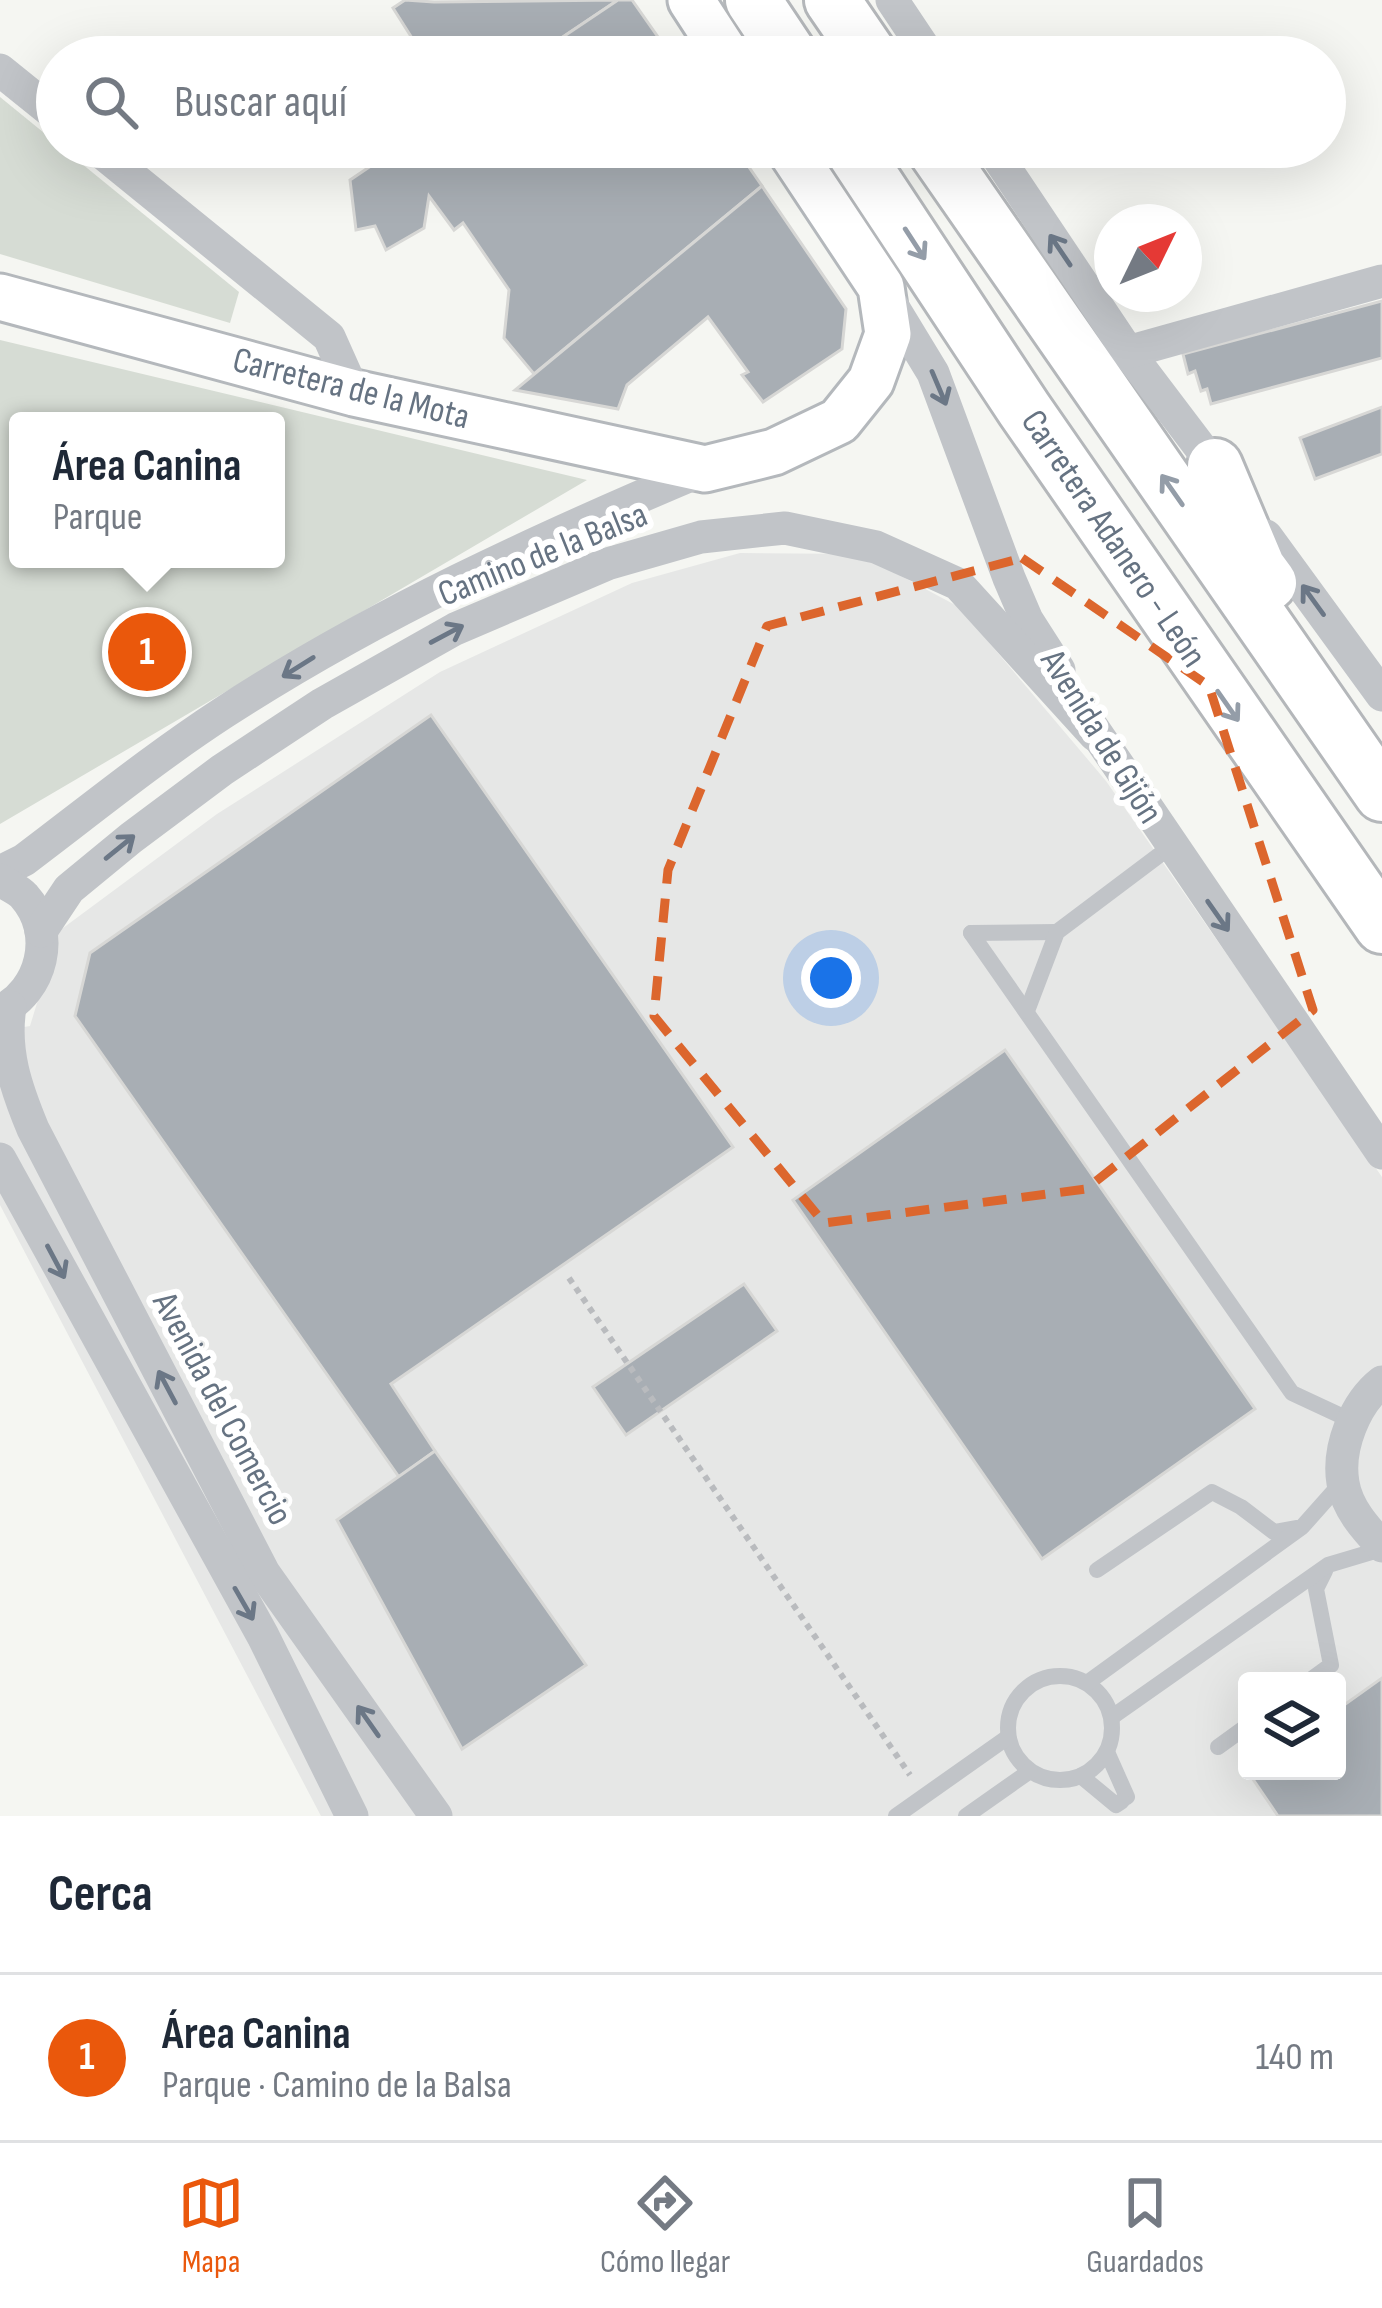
<!DOCTYPE html>
<html lang="es">
<head>
<meta charset="utf-8">
<style>
  :root { --surface:#fff; --page:#f6f6f7; --text:#1f2937; --muted:#747a83; --line:#e0e1e3; --accent:#ea580c }
  body { margin:0; font-family:"Sofia Sans Condensed",sans-serif; background:var(--page); color:var(--text) }
  .controls { position:absolute; right:36px; bottom:36px; display:grid; overflow:hidden; border-radius:12px; box-shadow:0 12px 48px #0002 }
  .controls button { width:108px; height:108px; display:grid; place-items:center; padding:0; border:0; border-bottom:3px solid var(--line); background:var(--surface); color:var(--text); font:60px sans-serif }
  .compass { position:absolute; left:1094px; top:204px; width:108px; height:108px; border-radius:50%; background:var(--surface); box-shadow:0 12px 48px #0002; rotate:47deg }
  .you { position:absolute; left:831px; top:978px; width:42px; height:42px; margin:-30px; border:9px solid #fff; border-radius:50%; background:#1a73e8; box-shadow:0 0 0 18px #1a73e833 }
  .badge { display:grid; place-items:center; width:78px; height:78px; border-radius:50%; background:var(--accent); color:#fff; font-size:39px; font-weight:700 }
  .pin { position:absolute; translate:-50% -50%; border:6px solid #fff; box-shadow:0 3px 12px #0006 }
  .popup { position:absolute; left:9px; top:412px; width:276px; height:156px; box-sizing:border-box; display:grid; place-content:center; border-radius:12px; background:var(--surface); filter:drop-shadow(0 3px 9px #0005); font-size:39px; white-space:nowrap; color:var(--muted) }
  .popup b { font-size:45px; color:var(--text) }
  .popup::after { content:''; position:absolute; left:50%; top:100%; margin-left:-24px; border:24px solid transparent; border-top-color:var(--surface) }
  .list { margin:0; padding:0; list-style:none }
  h2 { display:flex; justify-content:space-between; align-items:center; height:156px; margin:0; padding:0 48px; font-size:51px }
  h2 small { font-size:39px; font-weight:400; color:var(--muted) }
  .list li { display:grid; grid-template-columns:78px 1fr auto; gap:36px; align-items:center; box-sizing:border-box; height:168px; padding:0 48px; border-top:3px solid var(--line) }
  .list b { display:block; font-size:45px; white-space:nowrap }
  .list p { margin:0; font-size:39px; white-space:nowrap; color:var(--muted) }
  .list em { font-size:39px; font-style:normal; color:var(--muted) }
  .icon { flex:none; width:66px; height:66px; fill:none; stroke:currentColor; stroke-width:2; stroke-linecap:round; stroke-linejoin:round }
  .map { position:relative; flex:none; width:1382px; height:1816px; overflow:hidden }
  .search { position:absolute; background:var(--surface); box-shadow:0 12px 48px #0002; left:36px; right:36px; top:36px; height:132px; display:flex; align-items:center; gap:30px; box-sizing:border-box; padding:0 42px; border-radius:66px; color:var(--muted); font-size:45px }
  .sheet { height:324px; background:var(--surface) }
  nav { display:flex; justify-content:space-around; align-items:center; box-sizing:border-box; height:168px; border-top:3px solid var(--line); background:var(--surface); font-size:33px; color:var(--muted) }
  nav a { display:grid; justify-items:center; gap:6px }
  nav .on { color:var(--accent) }
  .map>svg:first-child { display:block }
  .built { fill:#e6e7e6; fill-rule:evenodd }
  .green { fill:#d6dcd4; fill-rule:evenodd }
  .building { fill:#a8aeb4; stroke:#d7d7d5; stroke-width:3 }
  .lines { fill:none; stroke-linecap:round; stroke-linejoin:round }
  .secondary-casing { stroke:#b4b8bc; stroke-width:51 }
  .trunk-casing { stroke:#b4b7ba; stroke-width:60 }
  .path { stroke:#b9bbbe; stroke-width:6; stroke-dasharray:6 6; stroke-linecap:butt }
  .service { stroke:#c1c4c8; stroke-width:16 }
  .minor { stroke:#c1c4c8; stroke-width:33 }
  .secondary { stroke:#fff; stroke-width:45 }
  .trunk { stroke:#fff; stroke-width:54 }
  .oneway { stroke:#949da8 }
  .oneway2 { stroke:#6b7786 }
  .marked { fill:none; stroke:#dc662d; stroke-width:9; stroke-dasharray:24 15; stroke-linejoin:round }
  .labels { text-anchor:middle; dominant-baseline:central; stroke-width:12; stroke-linejoin:round; paint-order:stroke }
  .street-label { font-size:36px; fill:#667382; stroke:#fff }
</style>
</head>
<body>
<div class="map">
<svg width="1382" height="1816" viewBox="0 0 1382 1816">
  <rect width="100%" height="100%" fill="#f5f6f2"/>
  <path class="built" d="M740,553L860,554L959,607L1106,781L1382,1177V1816H321L0,1205V1031L30,1026L59,931L217,814L440,672L632,583ZM1247,1681H1337V1771H1247Z"/>
  <g class="green">
    <polygon points="0,97 239,292 230,323 0,254"/>
    <path d="M0,340L587,480L0,824ZM18,421H276V559H18Z"/>
  </g>
  <g class="building">
    <polygon points="405,0 434,2 618,0 533,57 424,57 393,8"/>
    <polygon points="618,0 632,0 672,57 533,57"/>
    <polygon points="399,147 735,147 762,186 534,374 504,338 509,290 463,223 454,230 429,196 424,228 386,250 375,226 356,230 350,180"/>
    <polygon points="762,186 846,309 842,349 763,402 742,375 748,372 708,317 627,385 618,409 515,390"/>
    <polygon points="1382,301 1382,358 1211,404 1207,389 1201,391 1195,371 1188,374 1183,354"/>
    <polygon points="1382,407 1382,454 1315,479 1300,438"/>
    <polygon points="431,715 733,1147 391,1384 435,1451 399,1477 75,1016 90,953"/>
    <polygon points="1005,1050 1255,1409 1042,1559 793,1200"/>
    <polygon points="744,1284 777,1331 626,1435 593,1387"/>
    <polygon points="435,1451 586,1665 462,1749 337,1520"/>
    <polygon points="1382,1678 1382,1816 1278,1816 1248,1772 1337,1771 1337,1710"/>
  </g>
  <g class="lines">
    <g class="secondary-casing">
      <g id="secondary">
        <polyline points="691,0 728,57"/>
        <polyline points="0,297 354,393 705,469 774,452 839,421 871,381 888,334 881,287 788,147"/>
      </g>
    </g>
    <g class="trunk-casing">
      <g id="trunk">
        <polyline points="753,0 791,57"/>
        <polyline points="832,0 871,57"/>
        <polyline points="851,147 1024,409 1382,926"/>
        <polyline points="933,147 1382,794"/>
        <polyline points="1215,466 1258,568 1269,583"/>
      </g>
    </g>
    <polyline class="path" points="569,1278 910,1775"/>
    <g class="service">
      <polyline points="971,933 1292,1393 1350,1420"/>
      <polyline points="971,933 1057,932"/>
      <polyline points="1027,1011 1057,932 1170,847"/>
      <polyline points="1097,1570 1212,1492 1241,1507 1274,1532 1296,1528"/>
      <circle cx="1060" cy="1728" r="52"/>
      <polyline points="1309,1681 1331,1665 1316,1589 1325,1571"/>
      <polyline points="1087,1683 1302,1527 1342,1482"/>
      <polyline points="1112,1717 1328,1565 1382,1549"/>
      <polyline points="1218,1747 1247,1726"/>
      <polyline points="1107,1752 1127,1797"/>
      <polyline points="1081,1776 1116,1805 1122,1801"/>
      <polyline points="896,1816 1008,1737"/>
      <polyline points="966,1816 1030,1771"/>
    </g>
    <g class="minor">
      <polyline points="892,0 930,57"/>
      <polyline points="0,70 57,116"/>
      <polyline points="95,147 329,337 354,393"/>
      <polyline points="991,147 1128,352 1225,480"/>
      <polyline points="885,294 933,373 1009,578 1027,620 1059,670"/>
      <polyline points="1128,352 1382,281"/>
      <polyline points="1266,536 1382,695"/>
      <polyline points="1084,715 1382,1153"/>
      <path d="M0,872L24,860C89,811 154,758 223,713C375,614 539,539 705,469"/>
      <path d="M0,880C7,885 19,890 24,896C57,933 42,991 0,1011"/>
      <polyline points="41,931 69,889 131,838 222,770 322,704 455,629 607,564 701,537 785,528 876,547 958,584 1095,735"/>
      <path d="M10,1007C3,1051 16,1088 33,1129L264,1573L436,1816"/>
      <polyline points="0,1159 263,1636 352,1816"/>
      <path d="M1382,1382C1355,1403 1337,1448 1343,1483C1347,1508 1365,1528 1382,1546"/>
    </g>
    <use href="#secondary" class="secondary"/>
    <use href="#trunk" class="trunk"/>
  </g>
  <defs><path id="oneway-shaft" d="M-6 0H5M1.5-3L5.5 0L1.5 3" fill="none" stroke-width="1.6" stroke-linecap="round" stroke-linejoin="round" transform="scale(3)"/></defs>
  <g class="oneway">
    <use href="#oneway-shaft" transform="translate(915 244) rotate(57)"/>
    <use href="#oneway-shaft" transform="translate(1172 490) rotate(-125)"/>
    <use href="#oneway-shaft" transform="translate(1228 706) rotate(55)"/>
  </g>
  <g class="oneway2">
    <use href="#oneway-shaft" transform="translate(1060 250) rotate(-124)"/>
    <use href="#oneway-shaft" transform="translate(939 388) rotate(67)"/>
    <use href="#oneway-shaft" transform="translate(1313 600) rotate(-126)"/>
    <use href="#oneway-shaft" transform="translate(447 634) rotate(-28)"/>
    <use href="#oneway-shaft" transform="translate(298 667) rotate(148)"/>
    <use href="#oneway-shaft" transform="translate(120 847) rotate(-39)"/>
    <use href="#oneway-shaft" transform="translate(1218 916) rotate(55)"/>
    <use href="#oneway-shaft" transform="translate(56 1262) rotate(62)"/>
    <use href="#oneway-shaft" transform="translate(167 1387) rotate(-118)"/>
    <use href="#oneway-shaft" transform="translate(244 1604) rotate(60)"/>
    <use href="#oneway-shaft" transform="translate(368 1721) rotate(-125)"/>
  </g>
  <path class="marked" d="M1022,558L1209,686L1313,1010L1086,1189L824,1223L654,1016L668,870L767,626Z"/>
  <g class="labels">
    <g class="street-label">
      <text transform="translate(351 389) rotate(14)">Carretera de la Mota</text>
      <text transform="translate(1113 539) rotate(56)">Carretera Adanero - León</text>
      <text transform="translate(543 555) rotate(-22)">Camino de la Balsa</text>
      <text transform="translate(1101 737) rotate(58)">Avenida de Gijón</text>
      <text transform="translate(222 1409) rotate(62)">Avenida del Comercio</text>
    </g>
  </g>
</svg>
<div class="controls">
<button><svg class="icon" aria-label="layers" viewBox="0 0 24 24"><path d="M12 4l9 5-9 5-9-5zM3 14l9 5 9-5"/></svg></button>
</div>
<svg class="compass" viewBox="-18 -18 36 36"><path d="M0-13l5 13h-10z" fill="#e53935"/><path d="M0 13l5-13h-10z" fill="#747a83"/></svg>
<div class="you"></div>
<div class="pin badge" style="left:147px;top:652px">1</div>
<div class="popup"><b>Área Canina</b>Parque</div>
<div class="search"><svg class="icon" aria-label="search" viewBox="0 0 24 24"><circle cx="10" cy="10" r="6"/><path d="M15 15l6 6"/></svg>Buscar aquí</div>
</div>
<section class="sheet">
<h2>Cerca<small></small></h2>
<ul class="list">
<li><span class="badge">1</span><div><b>Área Canina</b><p>Parque · Camino de la Balsa</p></div><em>140 m</em></li>
</ul>
</section>
<nav>
<a class="on"><svg class="icon" aria-label="map" viewBox="0 0 24 24"><path d="M3 6l6-2 6 2 6-2v14l-6 2-6-2-6 2zM9 4v14M15 6v14"/></svg>Mapa</a>
<a><svg class="icon" aria-label="directions" viewBox="0 0 24 24"><path d="M12 3l9 9-9 9-9-9zM9 14v-3h6M13 9l2 2-2 2"/></svg>Cómo llegar</a>
<a><svg class="icon" aria-label="saved" viewBox="0 0 24 24"><path d="M7 4h10v16l-5-4-5 4z"/></svg>Guardados</a>
</nav>
</body>
</html>
